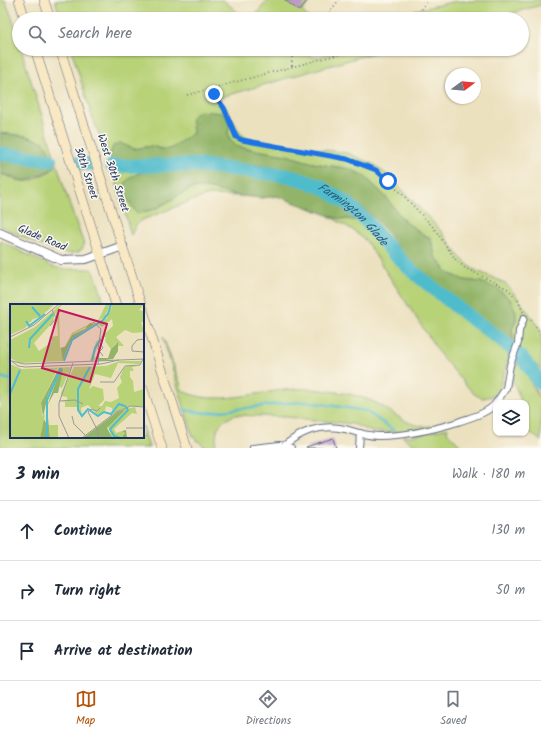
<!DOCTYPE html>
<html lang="en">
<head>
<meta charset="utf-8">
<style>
  :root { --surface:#fff; --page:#f2f2f3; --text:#1f2937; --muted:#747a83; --line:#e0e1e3; --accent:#b45309 }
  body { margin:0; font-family:Kalam,sans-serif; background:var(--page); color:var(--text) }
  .controls { position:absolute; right:12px; bottom:12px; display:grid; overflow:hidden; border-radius:8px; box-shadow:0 1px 3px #0004 }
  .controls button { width:36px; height:36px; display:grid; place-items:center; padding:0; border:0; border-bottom:1px solid var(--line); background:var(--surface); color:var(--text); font:20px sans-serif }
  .compass { position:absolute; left:445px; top:68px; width:36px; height:36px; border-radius:50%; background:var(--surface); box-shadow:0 1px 3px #0004; rotate:74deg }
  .stop { position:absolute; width:12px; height:12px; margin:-9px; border:3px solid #1a73e8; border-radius:50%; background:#fff }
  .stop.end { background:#1a73e8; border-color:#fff; box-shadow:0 1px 4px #0008 }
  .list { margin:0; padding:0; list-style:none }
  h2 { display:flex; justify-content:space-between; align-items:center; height:52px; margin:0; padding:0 16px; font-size:17px }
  h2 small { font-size:13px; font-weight:400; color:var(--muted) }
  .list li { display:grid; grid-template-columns:26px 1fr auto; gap:12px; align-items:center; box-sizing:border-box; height:60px; padding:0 16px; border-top:1px solid var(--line) }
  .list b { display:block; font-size:15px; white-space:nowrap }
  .list em { font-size:13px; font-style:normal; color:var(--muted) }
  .icon { flex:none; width:22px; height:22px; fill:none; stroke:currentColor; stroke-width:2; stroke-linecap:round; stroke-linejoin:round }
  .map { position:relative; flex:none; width:541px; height:448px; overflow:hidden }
  .search { position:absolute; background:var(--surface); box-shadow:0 1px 3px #0004; left:12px; right:12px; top:12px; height:44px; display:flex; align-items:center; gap:10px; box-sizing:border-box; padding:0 14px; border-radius:22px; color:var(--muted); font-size:15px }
  .sheet { height:232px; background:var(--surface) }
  nav { display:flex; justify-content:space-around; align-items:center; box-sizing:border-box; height:56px; border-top:1px solid var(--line); background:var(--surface); font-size:11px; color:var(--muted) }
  nav a { display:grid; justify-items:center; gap:2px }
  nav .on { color:var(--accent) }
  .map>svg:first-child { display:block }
  .green { fill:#b8d278; stroke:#6a806b }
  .forest { fill:#92b468; stroke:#567263 }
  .sand { fill:#eeda9e; stroke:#84847e }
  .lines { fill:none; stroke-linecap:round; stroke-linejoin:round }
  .stream { stroke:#50bccc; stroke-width:2.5 }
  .river { stroke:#50bccc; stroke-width:14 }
  .building { fill:#be9bc6 }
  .minor-casing { stroke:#646d80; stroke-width:8 }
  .tertiary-casing { stroke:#646d80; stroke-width:10 }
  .secondary-casing { stroke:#646d80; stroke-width:10 }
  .path { stroke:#646d80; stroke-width:1.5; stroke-dasharray:1 3; stroke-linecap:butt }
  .minor { stroke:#fff; stroke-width:6 }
  .tertiary { stroke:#fff; stroke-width:8 }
  .secondary { stroke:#f8e8c3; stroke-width:9 }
  .route { stroke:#1a73e8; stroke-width:5 }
  .labels { text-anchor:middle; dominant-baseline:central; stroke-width:3; stroke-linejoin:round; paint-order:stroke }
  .street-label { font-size:11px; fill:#1b2f5e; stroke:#fbf7ec }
  .water-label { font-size:12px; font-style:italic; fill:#2b597f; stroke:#fbf7ec }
  .inset-river { fill:none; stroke:#50bccc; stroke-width:2 }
  .inset-road { fill:none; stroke:#989a98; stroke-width:1 }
  .view { fill:#c2185b; fill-opacity:0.15; stroke:#c2185b; stroke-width:2 }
  .inset-edge { fill:none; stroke:#1b2f5e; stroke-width:2 }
</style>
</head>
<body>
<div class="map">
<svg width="541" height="448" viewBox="0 0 541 448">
  <rect width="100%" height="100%" fill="#fbf7ec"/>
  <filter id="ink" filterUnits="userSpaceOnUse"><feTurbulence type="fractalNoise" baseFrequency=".025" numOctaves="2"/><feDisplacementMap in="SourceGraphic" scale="8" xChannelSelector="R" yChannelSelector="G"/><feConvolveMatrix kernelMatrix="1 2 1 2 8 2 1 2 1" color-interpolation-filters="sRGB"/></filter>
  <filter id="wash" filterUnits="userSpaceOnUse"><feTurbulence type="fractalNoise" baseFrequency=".012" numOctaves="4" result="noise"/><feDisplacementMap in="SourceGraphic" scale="16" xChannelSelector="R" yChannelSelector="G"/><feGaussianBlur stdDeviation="0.9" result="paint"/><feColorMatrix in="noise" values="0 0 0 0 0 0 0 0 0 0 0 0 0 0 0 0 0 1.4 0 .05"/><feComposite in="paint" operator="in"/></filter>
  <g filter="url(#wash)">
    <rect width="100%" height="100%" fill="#ece1bf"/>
    <g class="green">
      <path d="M0,0H5C11,15 19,33 19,49H21L71,209L84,244C80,271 13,231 0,226V174C8,175 14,180 21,181C31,184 42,174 51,171L26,136L0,133Z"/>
      <polygon points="55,0 223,0 246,19 61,19"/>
      <polygon points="268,0 307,0 310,2 302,11 310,19 252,19"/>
      <polygon points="541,0 541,5 491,19 408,19 415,10 457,1"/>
      <polygon points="71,49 302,49 308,55 315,58 348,49 387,49 215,99 225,106 240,133 248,139 347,153 375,165 392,179 441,231 459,256 473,269 505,283 517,297 541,330 541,370 514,344 512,329 516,320 481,282 464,280 448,273 435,256 431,239 404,221 384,195 364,176 350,169 313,163 286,155 237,147 229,139 228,132 193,133 170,149 161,149 152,146 134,149 113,146 109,158 93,119"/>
      <polygon points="113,170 149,170 131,177 137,214 157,208 192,188 207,188 240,196 210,195 193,200 142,220 136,225 131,235"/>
      <polygon points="322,212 336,218 363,221 405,271 510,354 500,386 494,396 482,398 474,394 442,357 366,241 353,230"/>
      <polygon points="0,241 53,267 64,269 91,269 94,271 105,305 11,305 11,437 143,437 143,426 149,448 0,448"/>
      <path d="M163,337L183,391C213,407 260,391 294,389C308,388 322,390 336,392C348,393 363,397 374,402C393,411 408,429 431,426L414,432H372L353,424L287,417L234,415L222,422L217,429L215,448H207L193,437Z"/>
      <path d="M517,364H521L524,369L541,401V441L526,429V403H521C520,390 503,375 517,364Z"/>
      <polygon points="448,428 447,432 463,448 418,448 402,436 411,436"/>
    </g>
    <g class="forest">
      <polygon points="199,111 224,113 231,124 228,132 229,139 238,147 286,155 313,163 350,169 364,176 384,195 404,221 431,240 435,256 448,273 464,280 481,282 498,289 510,299 516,311 516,320 512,329 514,344 473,316 453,298 425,278 411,265 374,218 331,186 296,172 257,165 187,162 120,162 111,164 109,158 113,146 120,143 134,149 152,146 161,149 170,149 193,133 191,117"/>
      <path d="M0,133L26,136L44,142L53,157L55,167C51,171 48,171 44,173C16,187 26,178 0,174V157L39,162L34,154L0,150Z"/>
      <path d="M194,168L272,177L313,186L332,197L363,221L336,218L277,196L262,198L240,196L207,188H192L157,208L137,214C133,207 125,197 124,189C124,166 179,168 194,168Z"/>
    </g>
    <g class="sand">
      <path d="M0,150C15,151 38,150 50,160L39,162L0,157Z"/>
      <path d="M120,162C158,163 195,163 232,165C254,166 275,166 296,172C324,180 353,198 374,218C393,236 404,261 425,278C463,309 506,334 541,370V401L521,364L405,271L379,242L363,221L322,191L313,186L272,177L194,168L113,170L111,164Z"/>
    </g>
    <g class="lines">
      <g class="stream">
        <polyline points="0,377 11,380"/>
        <polyline points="184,410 205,413 287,403 309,402 366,411 393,430"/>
      </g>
      <g class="river">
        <polyline points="0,154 50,160"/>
        <polyline points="77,163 92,164"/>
        <path id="s1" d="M112,166L196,165L290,176L320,186L349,205L367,222L389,248L412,271L469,317L503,341L523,359L541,384"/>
      </g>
    </g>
    <g id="blocks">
      <g class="building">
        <polygon points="285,0 308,0 299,11"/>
        <polygon points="333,438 336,448 307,448 306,447"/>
      </g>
    </g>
  </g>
  <g filter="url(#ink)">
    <use href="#blocks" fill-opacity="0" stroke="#646d80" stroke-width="1"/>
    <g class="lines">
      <g class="minor-casing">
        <g id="minor">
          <polyline points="496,403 506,388 510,365 518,343 519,331 524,318"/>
          <polyline points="253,448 280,445 291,448"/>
          <path d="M281,448C300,432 320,423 345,429C355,432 367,436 378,436C405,436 432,430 458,422C471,417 487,414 496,403"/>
          <polyline points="359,448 360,433"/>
        </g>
      </g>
      <g class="tertiary-casing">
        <polyline id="tertiary" points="0,233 61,260 86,259 123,246"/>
      </g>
      <g class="secondary-casing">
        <g id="secondary">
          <polyline points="19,0 25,19"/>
          <polyline points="44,0 50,19"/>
          <polyline points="35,49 116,305"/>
          <polyline points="60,49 141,305"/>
          <polyline points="143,310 187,448"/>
          <polyline points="143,389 162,448"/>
        </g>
      </g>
      <g class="path">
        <polyline points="324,19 339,0"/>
        <polyline points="414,19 428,0"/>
        <polyline points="292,66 292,54 296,49"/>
        <polyline points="212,87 214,94 224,108 236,137 242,140 347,159 376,170 403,195 433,227 456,260 465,268 508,289 518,300 523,312"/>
        <polyline points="187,95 359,49"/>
        <polyline points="531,320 541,335"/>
      </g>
      <use href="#minor" class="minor"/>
      <use href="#tertiary" class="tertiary"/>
      <use href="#secondary" class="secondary"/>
    </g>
  </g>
  <g class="lines" filter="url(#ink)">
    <polyline class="route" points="214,94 224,108 236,137 242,140 347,159 376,170 388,181"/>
  </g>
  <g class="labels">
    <g class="street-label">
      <text transform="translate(86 173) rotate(72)">30th Street</text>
      <text transform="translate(113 173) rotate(72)">West 30th Street</text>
      <text transform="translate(42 238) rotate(23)">Glade Road</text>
    </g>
    <g class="water-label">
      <text stroke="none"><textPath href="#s1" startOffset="254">Farmington Glade</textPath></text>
    </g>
  </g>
  <g transform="translate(10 304)">
    <rect width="134" height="134" fill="#ece1bf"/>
    <path d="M0,0H45L30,13L23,15L15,24L0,31ZM51,0H53L49,4L50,44L55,42L62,29L89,15L96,0H100L95,13L62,31L55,43L53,44V57L10,59L0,54V36L25,23ZM45,9L47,13L48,32L39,33L42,38L29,47L24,39L43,18ZM102,0H134L129,6L133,7L134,18H131L134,28L123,29L115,26L106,33L114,42H107L106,39L101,45L95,37L96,33L91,34L84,52L87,55L80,57L86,38L103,22L102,15L92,23L87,20L97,14ZM110,57H132L129,60L108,59L101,74L85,70L79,85L83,82L93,85L94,96L88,102H92L95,97L101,98L109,94L107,84L112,78L110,73L114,64L117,62H129L122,63L124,67H120V73L123,77L124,88L134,85V102H121L103,109L102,104L96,102L95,107L88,111L78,101L71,104L72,112L67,103H55V98H50L57,97V93L51,92V89L64,63L96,62ZM0,60L12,65L61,63L52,84L48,82L53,66L48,64L31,99L32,112L35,111L30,134H0ZM125,103L127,110L122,109L104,125L106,129L112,127L115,129L111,134H102L98,122L116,105ZM39,121H48V134H40Z" fill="#b8d278" fill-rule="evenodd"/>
    <path d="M80,19L85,20L60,38L53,57L51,44L55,43L62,31L75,25ZM108,38V47L103,55L89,57V54H98L101,45ZM49,64H52L53,66L48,89H44L37,102L51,64L38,91L33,113L31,99ZM37,103L40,134H30L34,115L36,119ZM116,105L97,124L102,133H112L115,129L112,127L116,126L117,134H73L107,108Z" fill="#92b468"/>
    <path d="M100,0L102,3L97,14L62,36L53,57L62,35L95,13Z" fill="#eeda9e"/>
    <path class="inset-river" d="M22,3L30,12M16,17L19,22L35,10M19,44L20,35L43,10M54,57L62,36L93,16L98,10L101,0M82,57L85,44L91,35M80,63L68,85V106L72,112L78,105L88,112L94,108L101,110L109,100L115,102L118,106L100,125L104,132L111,134M0,90L10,66M37,134V96L51,64"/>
    <path class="inset-road" d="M83,18L91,25L88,45L93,52M40,22L46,14L42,6M0,33L24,21L49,0M134,35L127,36L122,42V47L134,48M0,56L8,62L15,63L91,60L109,56M2,57L14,60L134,55M88,61L89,48L93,44L90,39M90,78H104L115,62L130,61L133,55M49,97L65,96L73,100M62,112L64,120L75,131M116,124H134M59,134L49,112V99L63,59M72,134L106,108L121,102L134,103M88,134V127L78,108L81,105L87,107L90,104"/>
    <path class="view" d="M49,6L97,20L80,78L32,64Z"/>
    <rect width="134" height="134" class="inset-edge"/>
  </g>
</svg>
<div class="controls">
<button><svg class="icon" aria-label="layers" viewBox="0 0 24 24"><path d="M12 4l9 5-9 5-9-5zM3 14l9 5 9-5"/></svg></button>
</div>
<svg class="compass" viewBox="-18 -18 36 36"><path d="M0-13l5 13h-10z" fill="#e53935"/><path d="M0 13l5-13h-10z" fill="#747a83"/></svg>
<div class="stop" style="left:388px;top:181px"></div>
<div class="stop end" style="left:214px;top:94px"></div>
<div class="search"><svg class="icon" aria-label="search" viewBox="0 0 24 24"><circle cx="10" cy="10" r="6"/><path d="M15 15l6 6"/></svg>Search here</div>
</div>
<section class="sheet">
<h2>3 min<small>Walk · 180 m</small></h2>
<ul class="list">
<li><svg class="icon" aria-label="ahead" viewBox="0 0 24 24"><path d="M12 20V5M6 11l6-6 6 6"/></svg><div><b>Continue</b></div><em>130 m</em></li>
<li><svg class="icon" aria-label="right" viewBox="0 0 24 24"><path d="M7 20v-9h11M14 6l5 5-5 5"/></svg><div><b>Turn right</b></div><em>50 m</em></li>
<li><svg class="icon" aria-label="arrive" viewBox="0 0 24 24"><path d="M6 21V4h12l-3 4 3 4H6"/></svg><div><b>Arrive at destination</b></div></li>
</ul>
</section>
<nav>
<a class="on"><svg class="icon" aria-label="map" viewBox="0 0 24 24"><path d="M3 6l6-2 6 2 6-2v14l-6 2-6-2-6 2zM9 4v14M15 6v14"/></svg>Map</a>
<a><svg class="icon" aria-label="directions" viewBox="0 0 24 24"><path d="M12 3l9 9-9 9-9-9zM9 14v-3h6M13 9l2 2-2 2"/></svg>Directions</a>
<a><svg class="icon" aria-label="saved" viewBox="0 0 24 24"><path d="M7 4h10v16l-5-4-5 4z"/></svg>Saved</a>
</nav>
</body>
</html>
